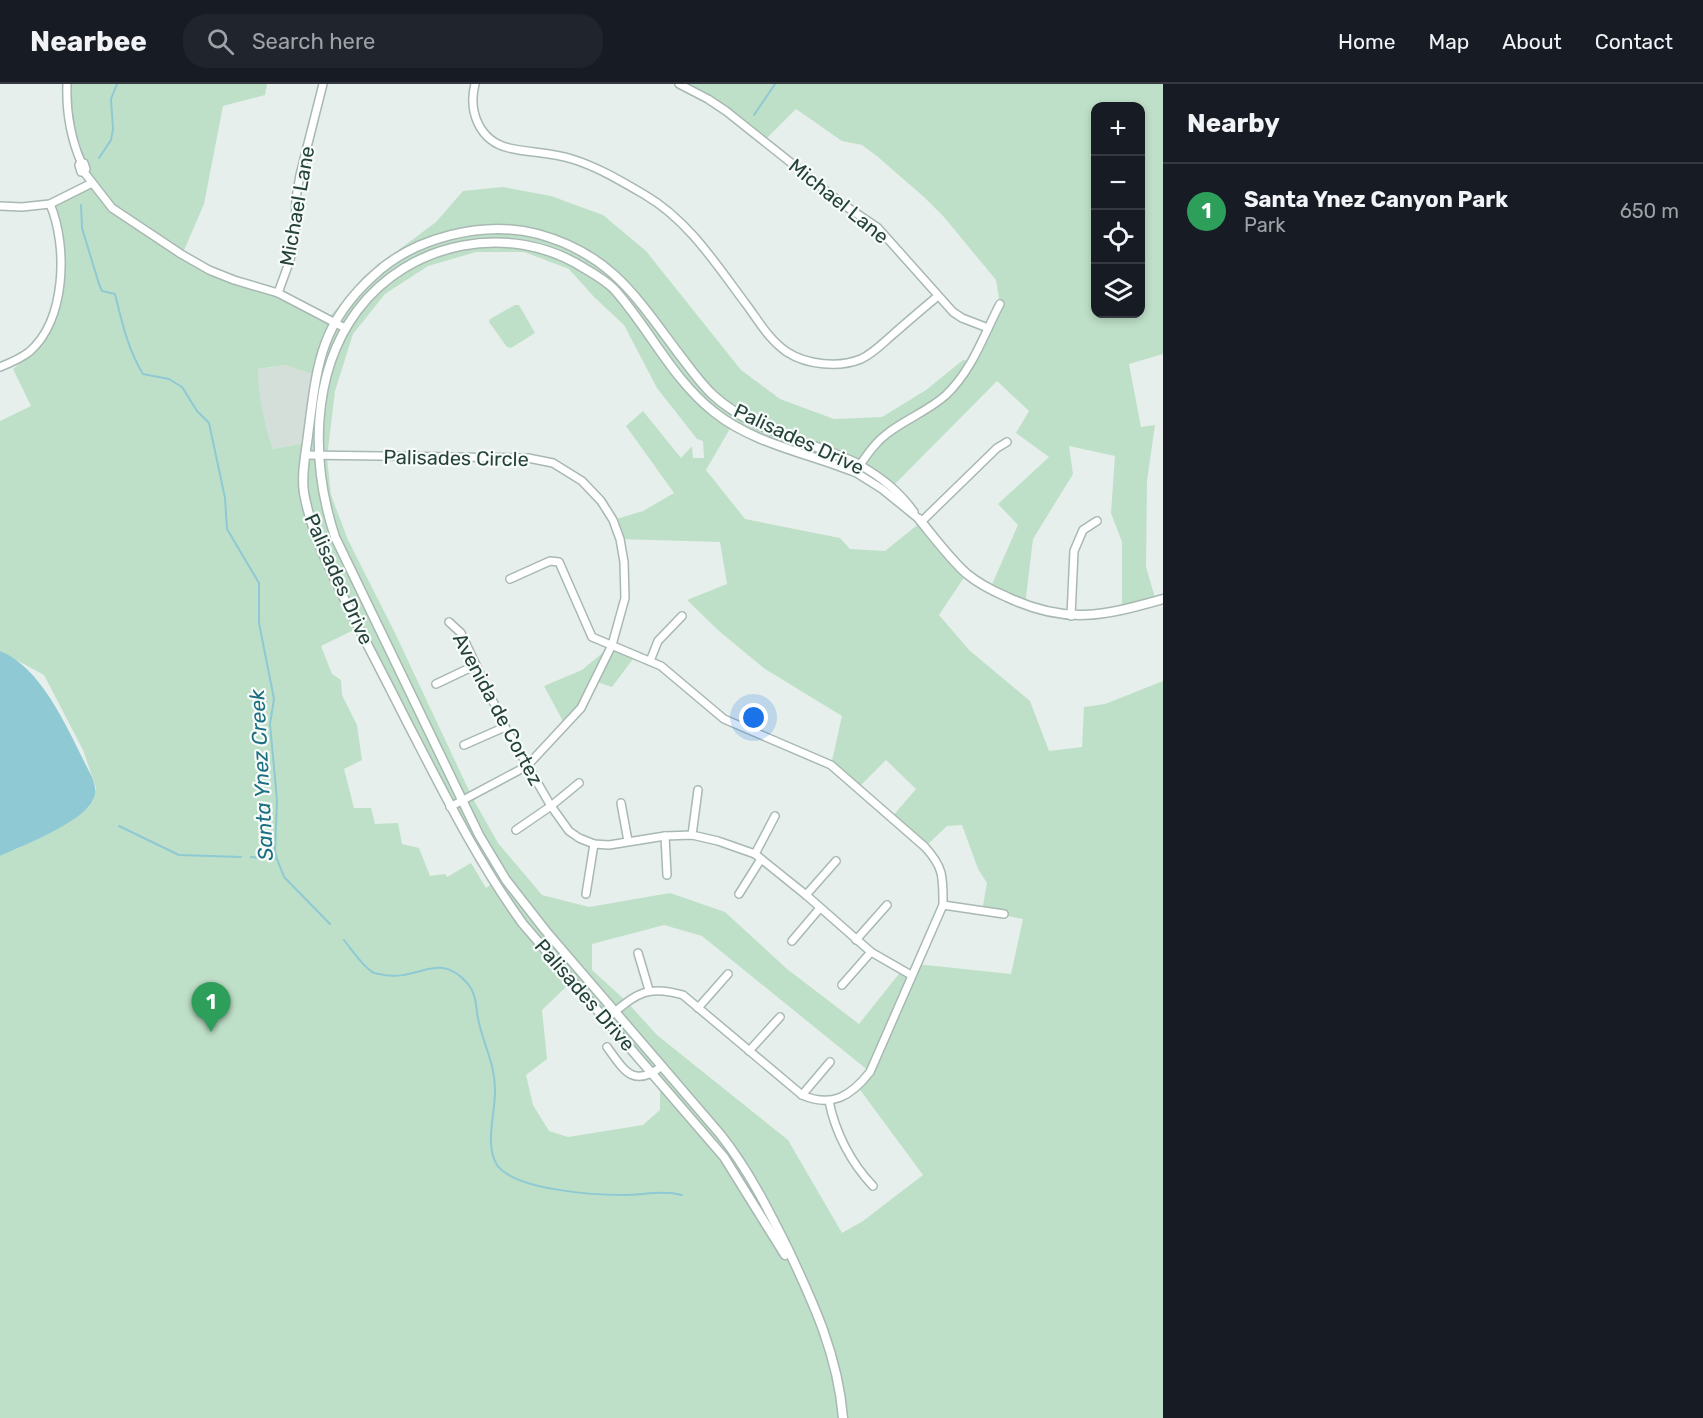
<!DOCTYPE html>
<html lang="en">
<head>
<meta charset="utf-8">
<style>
  :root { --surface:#171b24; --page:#20242c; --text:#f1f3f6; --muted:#9ea1a6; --line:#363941; --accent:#8c9099 }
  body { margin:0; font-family:Rubik,sans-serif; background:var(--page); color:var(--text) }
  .controls { position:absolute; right:18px; top:18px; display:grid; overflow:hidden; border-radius:12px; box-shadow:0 3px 9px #0003 }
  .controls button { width:54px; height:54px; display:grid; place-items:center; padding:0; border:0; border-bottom:2px solid var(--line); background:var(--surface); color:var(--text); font:30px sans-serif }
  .you { position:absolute; left:754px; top:634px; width:21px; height:21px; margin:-15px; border:4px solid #fff; border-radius:50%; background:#1a73e8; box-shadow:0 0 0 9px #1a73e833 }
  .badge { display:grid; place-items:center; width:39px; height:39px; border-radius:50%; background:var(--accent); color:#fff; font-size:20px; font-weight:700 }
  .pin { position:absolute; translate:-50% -50px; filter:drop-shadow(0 2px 3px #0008) }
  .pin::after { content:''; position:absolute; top:32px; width:21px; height:18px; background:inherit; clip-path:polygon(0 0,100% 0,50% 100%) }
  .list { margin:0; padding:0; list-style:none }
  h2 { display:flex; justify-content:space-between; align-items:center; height:78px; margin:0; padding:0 24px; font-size:26px }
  h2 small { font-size:20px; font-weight:400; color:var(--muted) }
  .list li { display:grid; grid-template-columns:39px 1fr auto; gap:18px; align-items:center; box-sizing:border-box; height:96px; padding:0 24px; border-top:2px solid var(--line) }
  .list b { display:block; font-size:22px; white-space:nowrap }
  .list p { margin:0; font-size:20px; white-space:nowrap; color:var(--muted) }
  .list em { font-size:20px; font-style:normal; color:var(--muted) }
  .icon { flex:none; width:33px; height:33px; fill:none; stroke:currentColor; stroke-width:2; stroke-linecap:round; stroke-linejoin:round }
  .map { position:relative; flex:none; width:1163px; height:1334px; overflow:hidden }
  header { display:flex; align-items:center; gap:36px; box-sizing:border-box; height:84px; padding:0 30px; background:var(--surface); border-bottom:2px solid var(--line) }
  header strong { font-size:28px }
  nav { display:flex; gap:33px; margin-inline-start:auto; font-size:21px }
  .search { width:420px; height:54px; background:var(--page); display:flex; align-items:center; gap:15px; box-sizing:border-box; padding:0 21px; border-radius:24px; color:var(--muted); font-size:22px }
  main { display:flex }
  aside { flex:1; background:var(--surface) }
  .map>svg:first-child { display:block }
  .built { fill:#d4dfda }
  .green { fill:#bfe0c8; fill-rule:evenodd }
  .water { fill:#8ec9d4 }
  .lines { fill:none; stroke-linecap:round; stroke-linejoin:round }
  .stream { stroke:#8ec9d4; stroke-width:2 }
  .minor-casing { stroke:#a8b8b2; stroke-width:10 }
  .tertiary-casing { stroke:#a8b8b2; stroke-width:11 }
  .minor { stroke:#fff; stroke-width:7 }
  .tertiary { stroke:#fff; stroke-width:8 }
  .labels { text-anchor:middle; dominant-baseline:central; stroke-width:4.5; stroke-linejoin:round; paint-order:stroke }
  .street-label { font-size:20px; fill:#24423a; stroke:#f7fbf9 }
  .water-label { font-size:21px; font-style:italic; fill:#1c6f80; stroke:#f7fbf9 }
</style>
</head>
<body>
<header>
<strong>Nearbee</strong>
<div class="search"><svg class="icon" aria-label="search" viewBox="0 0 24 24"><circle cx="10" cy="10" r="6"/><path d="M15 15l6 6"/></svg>Search here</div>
<nav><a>Home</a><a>Map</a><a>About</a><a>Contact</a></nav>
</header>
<main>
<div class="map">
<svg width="1163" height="1334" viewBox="0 0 1163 1334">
  <rect width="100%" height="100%" fill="#e6efeb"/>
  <polygon class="built" points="285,281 315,291 306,335 305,359 273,365 261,325 254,286"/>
  <g class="green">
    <path d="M68,0H267L265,11L223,22L204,120L182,171L209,187L278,211L327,236L364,192L436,138L463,107L503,103L551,112L603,131L646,167L741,286L780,315L834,335L882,333L926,306L963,276L974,277L1000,220L996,196L944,133L924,113L878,73L862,61L842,57L796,25L764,57L726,27L679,0H1163V270L1129,280L1141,343L1155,341L1147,397L1146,483L1156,517L1122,527V458L1111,429L1115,372L1069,362L1073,390L1033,455L1025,521L990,505L1018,441L998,420L1049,373L1016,349L1029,327L997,297L892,403L860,381L855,388L732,341L706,386L745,435L840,454L850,465L885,467L921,438L967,489L939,531L969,566L1030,617L1049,667L1082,663L1084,623L1105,620L1163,597V1334H0V772L21,763L88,724L93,717L96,704L83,666L44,591L0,567V337L31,322L13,285L19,280L17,276L27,268L44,246L56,210L59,163L48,119L90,97L67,15ZM1096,22H1140V230H1096ZM476,168H524L569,185L594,213L624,241L657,304L697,355L703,357L704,374H693L692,362L681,374L643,327L626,342L674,409L643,427L613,436L620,455L720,458L727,500L687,516L719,547L765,585L842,632L831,681L858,704L886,676L916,705L892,733L925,763L947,742L962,741L978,785L987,799L982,827L1023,835L1011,890L916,880L911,891L902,886L859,940L787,885L725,828L670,809L589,823L542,811L498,759L472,713L395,549L348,456L331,411L327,374L335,307L353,250L385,210L428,182ZM285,281L315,291L305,359L273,365C264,336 258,315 258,285ZM362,542L493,799L486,804L471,779L447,793L445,790L430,792L419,764L402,760L398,739L375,740L371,724H354L344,685L362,676L357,641L342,611L341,596L332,590L321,562ZM664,841L702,852L870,988L858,1003L923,1091L863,1137L842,1149L788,1056L657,951L627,918L592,886V860ZM574,898L660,998V1026L643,1041L568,1053L549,1047L533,1021L526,991L547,975L542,926L567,902Z"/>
    <polygon points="515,221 519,221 535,249 511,264 507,263 489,238 490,235"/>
    <polygon points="612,561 636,571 612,603 594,597 581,624 565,641 544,602 582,586"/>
  </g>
  <path class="water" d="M0,567C44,584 71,653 92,693C95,701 97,708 93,716C83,738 22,762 0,772Z"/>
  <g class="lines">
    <g class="stream">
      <polyline points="754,31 775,0"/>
      <polyline points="99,74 111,56 113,45 111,15 117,0"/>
      <path d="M81,121L82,144L99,200L102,207L115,210C122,238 128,266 143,290L169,295L182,303L197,327L209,339L225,414L227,445L259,499V539L274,615L270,640L277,716L275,767L277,775L284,793L330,840"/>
      <polyline points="119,742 179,771 241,773"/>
      <polyline points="251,773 275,775"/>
      <path d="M344,856C352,866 361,880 371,887C374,890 380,890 384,891C419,897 439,866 468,900C478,912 475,925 479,939C484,961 495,981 495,1005C496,1027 484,1060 497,1081C515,1106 593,1111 623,1111C643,1111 663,1106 682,1111"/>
    </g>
    <g class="minor-casing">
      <g id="minor">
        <path d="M67,0C66,28 70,52 81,78L84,79L86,85L84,88"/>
        <path d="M475,0C468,27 479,57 509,64C530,69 551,68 572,75C598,83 621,97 645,111C688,136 716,180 746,220C758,236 769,256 787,268C807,281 839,284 861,275C872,270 881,261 890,253C906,239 922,225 938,212"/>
        <polyline points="679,0 708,15 726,27 844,121 878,144 953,228 962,234 988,244"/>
        <polyline points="81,78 79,81 81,88 84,88 112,124 181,170 209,186 234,196 278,209 345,244"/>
        <polyline points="0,122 22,123 50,120 92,99"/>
        <polyline points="278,209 290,176 295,152 296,114 300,91 323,0"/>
        <path d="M0,283C10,279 20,275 29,268C66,237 68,162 50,120"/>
        <polyline points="305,371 528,374 553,379 582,397 601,417 613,436 620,455 624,478 625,514 612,561 581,624 527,682 450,723"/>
        <path d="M860,381C882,394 899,407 914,428"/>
        <path d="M919,435L882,405L855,388C865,374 874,359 888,349C906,335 928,327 946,311C973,285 983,252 1000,220"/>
        <polyline points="921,438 997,364 1007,358"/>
        <path d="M510,495L550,477L559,478L592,553L661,582L724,635L831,681L925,763C944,784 943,793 943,821L870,988C851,1012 832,1024 802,1011L683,911C644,900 636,911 606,935"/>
        <polyline points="1071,532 1074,467 1083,446 1097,437"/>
        <polyline points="449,538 461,549 505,643 551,722 569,747 579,754 594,760 609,761 665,752 692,751 718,757 755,770 806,811 871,868 911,891"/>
        <polyline points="650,577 658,557 682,532"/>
        <polyline points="436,600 476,581"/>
        <polyline points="464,661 505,643"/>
        <polyline points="621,719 628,757"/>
        <polyline points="516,746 551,722 579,699"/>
        <polyline points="692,751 698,706"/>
        <polyline points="665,752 667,791"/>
        <polyline points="755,770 775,732"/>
        <polyline points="586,810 594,760"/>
        <polyline points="739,810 761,775"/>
        <polyline points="806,811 836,777"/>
        <polyline points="943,821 1004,830"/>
        <polyline points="856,856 887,821"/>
        <polyline points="792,857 820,824"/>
        <polyline points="638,869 649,906"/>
        <polyline points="842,901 871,868"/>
        <polyline points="698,924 728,890"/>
        <path d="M607,963C624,986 633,1005 662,982"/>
        <polyline points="749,967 780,933"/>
        <polyline points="802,1011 830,978"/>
        <path d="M829,1017C835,1048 851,1079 873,1102"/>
      </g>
    </g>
    <g class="tertiary-casing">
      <g id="tertiary">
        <path d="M919,435C933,452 950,475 967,490C979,500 993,507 1007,513C1066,541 1103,532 1163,515"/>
        <path d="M785,1171L724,1073L523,840C476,775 443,707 406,636C392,608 378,581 364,554C342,509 313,459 304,409C301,390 306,369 308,351C317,283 319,241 373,192C414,153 484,136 538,150C611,170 637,214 679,270C690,284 700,299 713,311C753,348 812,357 860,381"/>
        <path d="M843,1334C838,1272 814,1220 788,1165C768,1125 748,1085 720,1050L545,846L506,796L479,751L335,453C311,380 310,291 357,227C409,157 510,137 584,184C594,190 605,196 614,205C649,244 672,295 714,328C754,360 808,369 855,388"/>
      </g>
    </g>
    <use href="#minor" class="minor"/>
    <use href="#tertiary" class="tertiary"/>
  </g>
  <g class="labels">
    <g class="street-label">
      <text transform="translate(839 117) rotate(39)">Michael Lane</text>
      <text transform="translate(297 122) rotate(-80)">Michael Lane</text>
      <text transform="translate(799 355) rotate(25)">Palisades Drive</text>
      <text transform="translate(456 374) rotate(1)">Palisades Circle</text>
      <text transform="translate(339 495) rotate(66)">Palisades Drive</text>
      <text transform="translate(498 625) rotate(62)">Avenida de Cortez</text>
      <text transform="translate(585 911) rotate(49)">Palisades Drive</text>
    </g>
    <g class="water-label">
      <text transform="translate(261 691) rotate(-93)">Santa Ynez Creek</text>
    </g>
  </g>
</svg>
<div class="controls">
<button>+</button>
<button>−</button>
<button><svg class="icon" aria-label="locate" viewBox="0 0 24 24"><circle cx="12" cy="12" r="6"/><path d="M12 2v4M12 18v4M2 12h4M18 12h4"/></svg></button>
<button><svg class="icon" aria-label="layers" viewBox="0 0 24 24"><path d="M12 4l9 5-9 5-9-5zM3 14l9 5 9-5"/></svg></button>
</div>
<div class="you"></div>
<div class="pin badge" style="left:211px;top:948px;background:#2e9e5b">1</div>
</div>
<aside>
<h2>Nearby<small></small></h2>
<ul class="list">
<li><span class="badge" style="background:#2e9e5b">1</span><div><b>Santa Ynez Canyon Park</b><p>Park</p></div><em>650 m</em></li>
</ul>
</aside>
</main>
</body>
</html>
